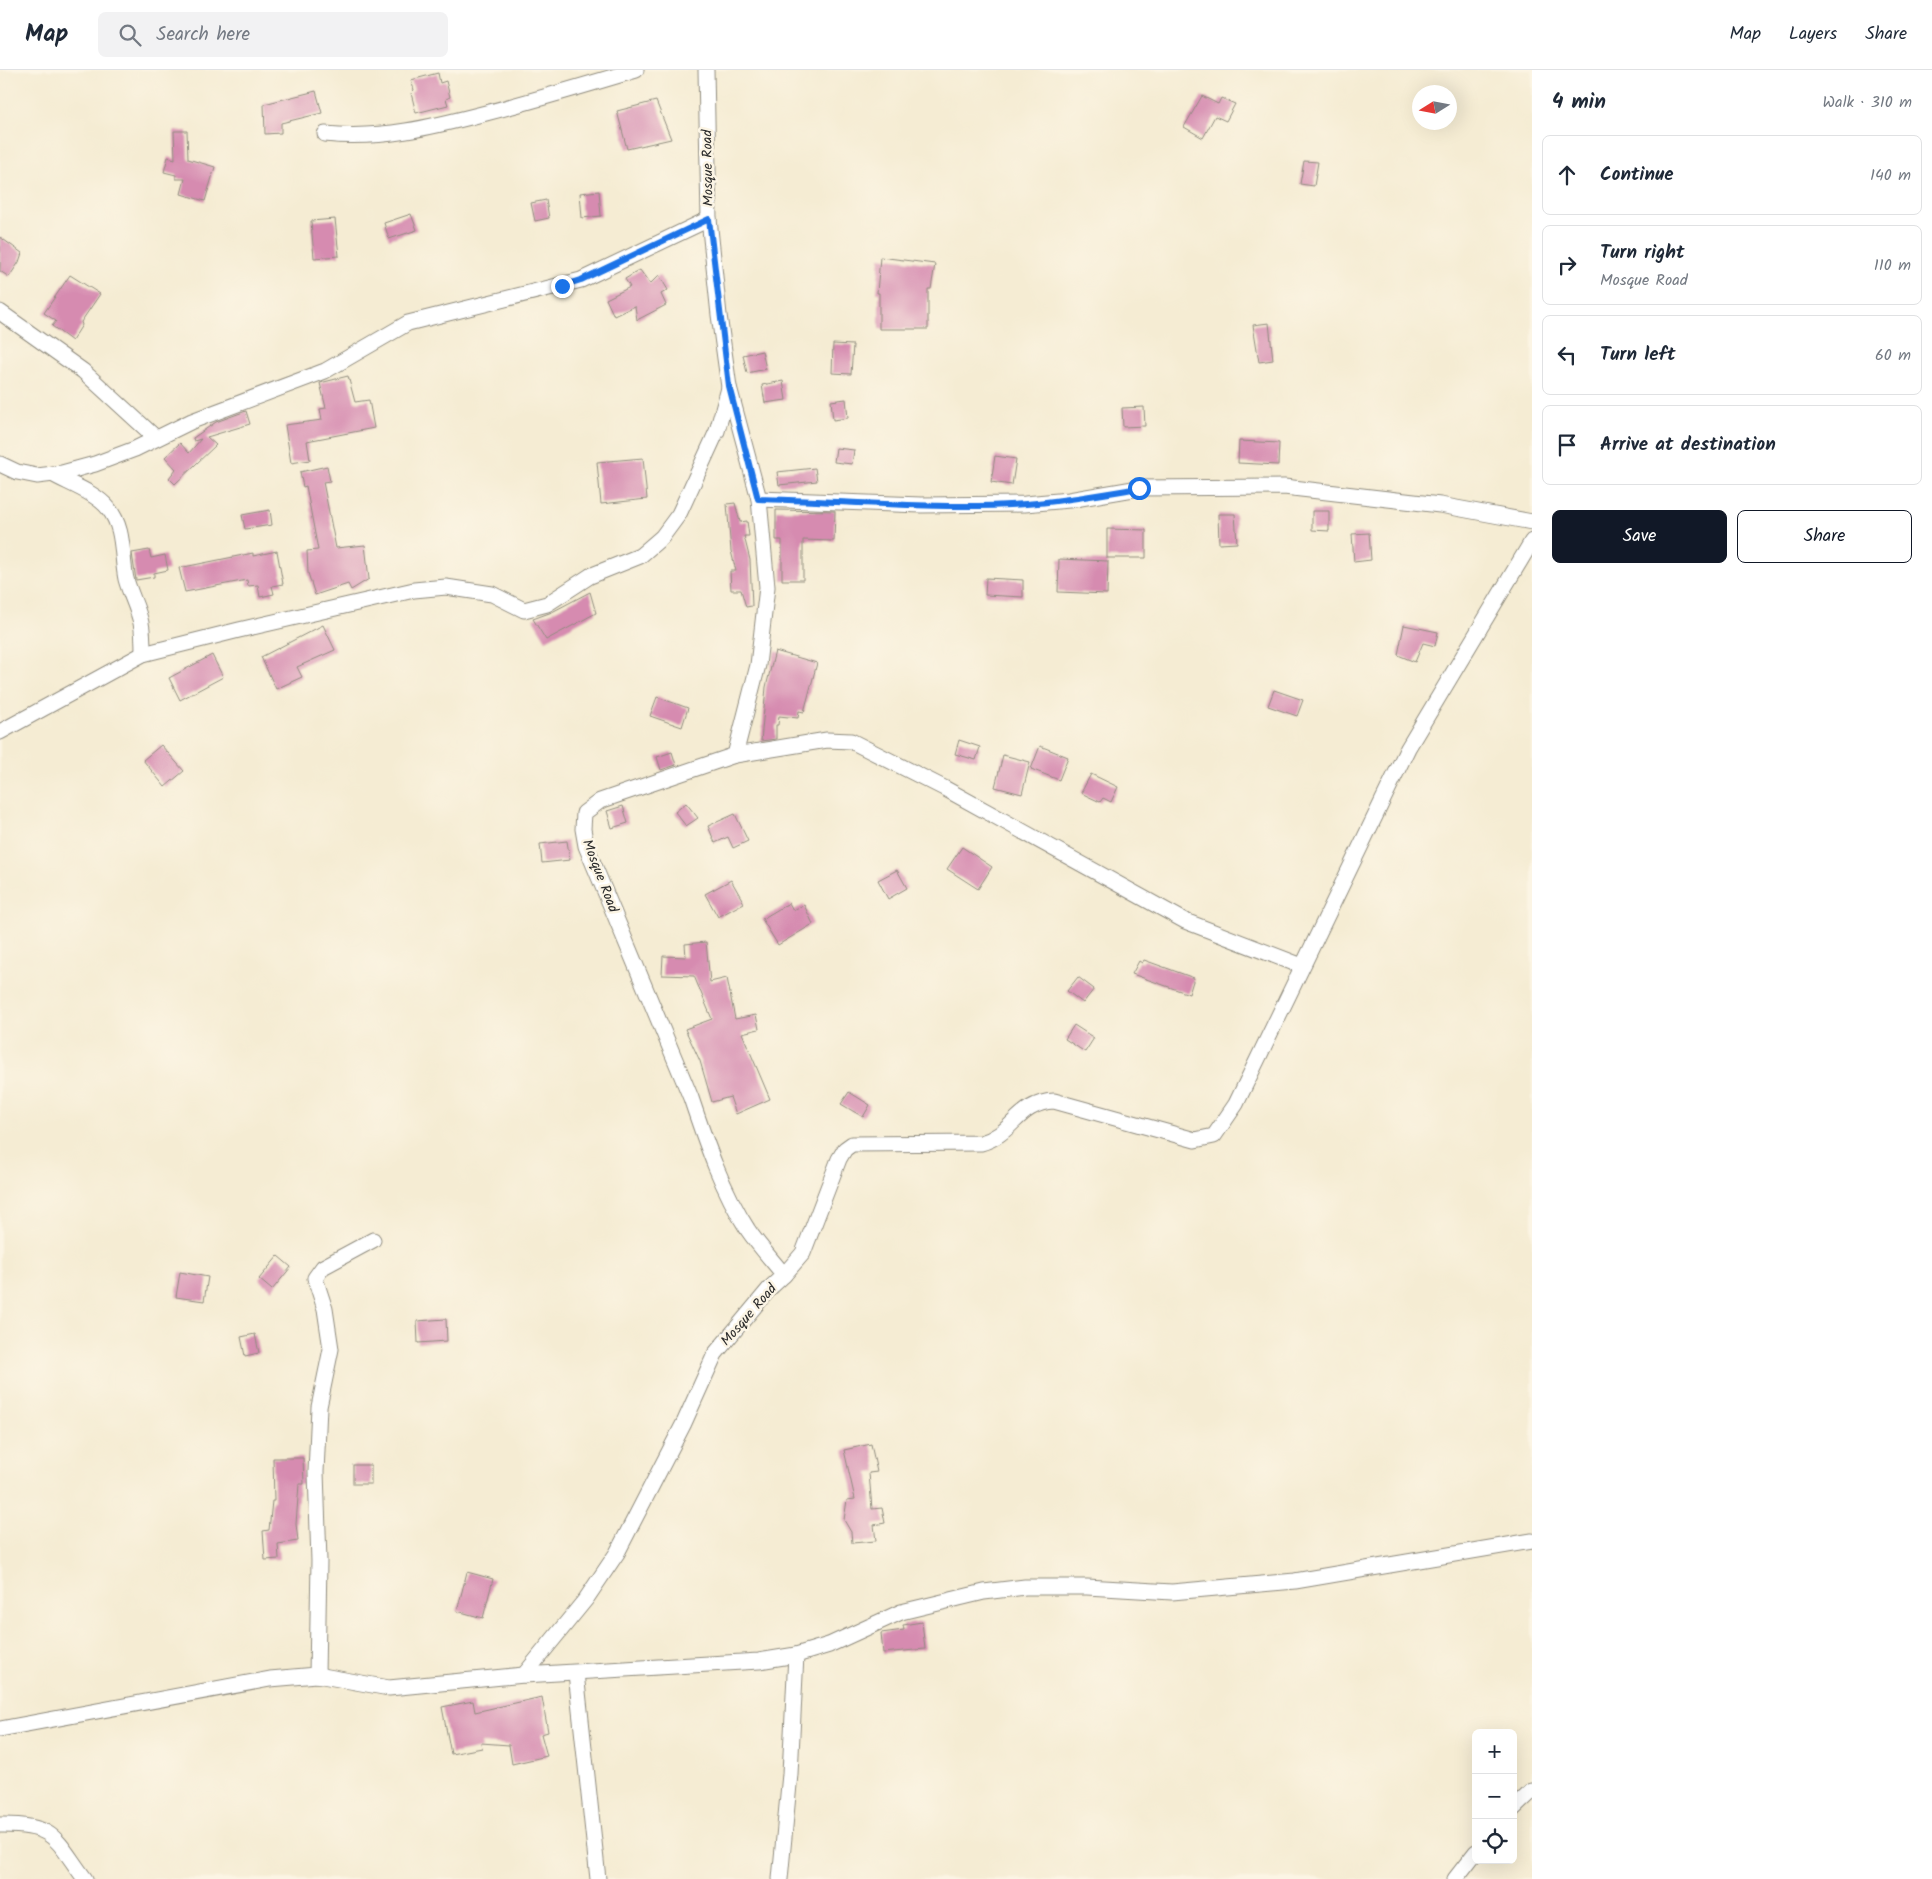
<!DOCTYPE html>
<html lang="en">
<head>
<meta charset="utf-8">
<style>
  :root { --surface:#fff; --page:#f2f2f3; --text:#1f2937; --muted:#747a83; --line:#e0e1e3; --accent:#111827 }
  body { margin:0; font-family:Kalam,sans-serif; background:var(--page); color:var(--text) }
  .controls { position:absolute; right:15px; bottom:15px; display:grid; overflow:hidden; border-radius:8px; box-shadow:0 5px 20px #0002 }
  .controls button { width:45px; height:45px; display:grid; place-items:center; padding:0; border:0; border-bottom:1px solid var(--line); background:var(--surface); color:var(--text); font:25px sans-serif }
  .compass { position:absolute; left:1412px; top:15px; width:45px; height:45px; border-radius:50%; background:var(--surface); box-shadow:0 5px 20px #0002; rotate:259deg }
  .stop { position:absolute; width:15px; height:15px; margin:-11px; border:4px solid #1a73e8; border-radius:50%; background:#fff }
  .stop.end { background:#1a73e8; border-color:#fff; box-shadow:0 1px 5px #0008 }
  .list { margin:0; padding:0; list-style:none }
  h2 { display:flex; justify-content:space-between; align-items:center; height:65px; margin:0; padding:0 20px; font-size:21px }
  h2 small { font-size:16px; font-weight:400; color:var(--muted) }
  .list li { display:grid; grid-template-columns:32px 1fr auto; gap:15px; align-items:center; box-sizing:border-box; height:80px; margin:0 10px 10px; padding:0 10px; border:1px solid var(--line); border-radius:8px }
  .list b { display:block; font-size:19px; white-space:nowrap }
  .list p { margin:0; font-size:16px; white-space:nowrap; color:var(--muted) }
  .list em { font-size:16px; font-style:normal; color:var(--muted) }
  .actions { display:flex; gap:10px; padding:15px 20px }
  .actions a { flex:1; padding:11px 0; border:1px solid var(--accent); border-radius:8px; text-align:center; font-size:18px; color:var(--accent) }
  .actions .main { background:var(--accent); color:#fff }
  .icon { flex:none; width:28px; height:28px; fill:none; stroke:currentColor; stroke-width:2; stroke-linecap:round; stroke-linejoin:round }
  .map { position:relative; flex:none; width:1532px; height:1809px; overflow:hidden }
  header { display:flex; align-items:center; gap:30px; box-sizing:border-box; height:70px; padding:0 25px; background:var(--surface); border-bottom:1px solid var(--line) }
  header strong { font-size:24px }
  nav { display:flex; gap:28px; margin-inline-start:auto; font-size:18px }
  .search { width:350px; height:45px; background:var(--page); display:flex; align-items:center; gap:12px; box-sizing:border-box; padding:0 18px; border-radius:8px; color:var(--muted); font-size:19px }
  main { display:flex }
  aside { flex:1; background:var(--surface) }
  .map>svg:first-child { display:block }
  .building { fill:#d68bb0 }
  .lines { fill:none; stroke-linecap:round; stroke-linejoin:round }
  .minor-casing { stroke:#908c7f; stroke-width:17 }
  .minor { stroke:#fff; stroke-width:15 }
  .route { stroke:#1a73e8; stroke-width:6 }
  .labels { text-anchor:middle; dominant-baseline:central; stroke-width:5; stroke-linejoin:round; paint-order:stroke }
  .street-label { font-size:14px; fill:#2b2b2b; stroke:#fcf5e5 }
</style>
</head>
<body>
<header>
<strong>Map</strong>
<div class="search"><svg class="icon" aria-label="search" viewBox="0 0 24 24"><circle cx="10" cy="10" r="6"/><path d="M15 15l6 6"/></svg>Search here</div>
<nav><a>Map</a><a>Layers</a><a>Share</a></nav>
</header>
<main>
<div class="map">
<svg width="1532" height="1809" viewBox="0 0 1532 1809">
  <rect width="100%" height="100%" fill="#fcf5e5"/>
  <filter id="ink" filterUnits="userSpaceOnUse"><feTurbulence type="fractalNoise" baseFrequency=".02" numOctaves="2"/><feDisplacementMap in="SourceGraphic" scale="10" xChannelSelector="R" yChannelSelector="G"/><feConvolveMatrix kernelMatrix="1 2 1 2 8 2 1 2 1" color-interpolation-filters="sRGB"/></filter>
  <filter id="wash" filterUnits="userSpaceOnUse"><feTurbulence type="fractalNoise" baseFrequency=".0096" numOctaves="4" result="noise"/><feDisplacementMap in="SourceGraphic" scale="20" xChannelSelector="R" yChannelSelector="G"/><feGaussianBlur stdDeviation="1.12" result="paint"/><feColorMatrix in="noise" values="0 0 0 0 0 0 0 0 0 0 0 0 0 0 0 0 0 1.4 0 .05"/><feComposite in="paint" operator="in"/></filter>
  <g filter="url(#wash)">
    <rect width="100%" height="100%" fill="#f5ecd3"/>
    <g id="blocks">
      <g class="building">
        <polygon points="438,3 440,13 446,11 450,27 446,29 448,35 416,43 411,23 414,20 411,10"/>
        <polygon points="316,21 322,43 281,53 281,63 265,64 264,34"/>
        <polygon points="1202,26 1218,34 1221,28 1235,34 1226,51 1215,46 1203,68 1184,57"/>
        <polygon points="656,31 671,69 627,79 617,41"/>
        <polygon points="174,61 187,61 188,89 215,97 205,131 181,124 185,109 176,109 176,105 164,102 168,87 175,89"/>
        <polygon points="1304,91 1318,92 1314,116 1300,114"/>
        <polygon points="599,121 601,146 582,148 580,123"/>
        <polygon points="546,130 549,148 535,151 531,133"/>
        <polygon points="411,144 417,160 389,169 384,153"/>
        <polygon points="335,149 339,186 314,188 311,151"/>
        <polygon points="0,167 22,183 19,192 9,207 0,201"/>
        <polygon points="880,187 935,194 931,219 928,219 928,259 879,259 879,223 877,223"/>
        <polygon points="640,200 650,214 659,205 668,220 661,224 666,235 637,250 635,236 614,246 606,229 630,217 625,209"/>
        <polygon points="70,205 100,224 81,252 82,255 72,271 52,256 56,251 44,243"/>
        <polygon points="1269,253 1273,290 1259,292 1253,255"/>
        <polygon points="833,274 853,275 851,304 832,303"/>
        <polygon points="762,281 766,299 747,303 743,285"/>
        <polygon points="348,306 355,332 369,330 374,358 307,371 310,390 291,393 285,355 322,350 320,339 326,338 320,313"/>
        <polygon points="783,311 786,330 765,333 762,315"/>
        <polygon points="846,329 848,348 833,350 831,331"/>
        <polygon points="1144,337 1145,356 1123,357 1122,338"/>
        <polygon points="246,341 250,354 207,367 216,375 175,414 169,408 176,399 165,387 180,373 189,383 201,369 194,371 193,368 216,352"/>
        <polygon points="1239,371 1279,373 1278,395 1238,393"/>
        <polygon points="836,378 854,380 852,394 834,392"/>
        <polygon points="995,386 1016,389 1012,415 991,412"/>
        <polygon points="643,388 647,429 601,434 597,392"/>
        <polygon points="327,396 330,411 323,412 336,478 365,475 369,509 351,520 348,514 315,525 308,503 307,481 318,480 306,416 303,417 300,402"/>
        <polygon points="815,398 817,411 779,415 777,402"/>
        <polygon points="735,433 740,452 747,451 749,466 744,466 750,490 752,536 746,537 741,520 731,520 730,501 736,501 731,481 727,434"/>
        <polygon points="270,440 272,455 245,459 242,445"/>
        <polygon points="776,440 835,441 834,471 803,470 803,510 782,510 782,470 776,470"/>
        <polygon points="1312,441 1329,441 1329,461 1312,460"/>
        <polygon points="1218,444 1235,444 1237,473 1219,474"/>
        <polygon points="1107,459 1146,460 1146,488 1107,488"/>
        <polygon points="1369,463 1371,490 1354,492 1352,464"/>
        <polygon points="149,480 151,488 165,485 168,500 154,503 154,507 136,510 132,483"/>
        <polygon points="277,481 283,514 272,516 274,524 260,527 258,515 248,516 247,510 185,522 179,498 253,483 253,486"/>
        <polygon points="1059,489 1108,491 1107,524 1058,522"/>
        <polygon points="986,508 1023,510 1023,527 985,525"/>
        <polygon points="590,522 596,543 546,570 533,549 552,542"/>
        <polygon points="323,555 335,580 297,597 302,607 276,619 261,587"/>
        <polygon points="1404,555 1438,562 1435,576 1423,573 1415,592 1398,585"/>
        <polygon points="775,581 817,593 804,642 799,641 798,648 779,646 778,655 776,655 776,669 761,671 766,617"/>
        <polygon points="212,585 223,607 180,630 169,608"/>
        <polygon points="1274,620 1303,630 1297,646 1268,636"/>
        <polygon points="657,627 688,638 682,657 650,646"/>
        <polygon points="959,670 980,677 976,690 955,684"/>
        <polygon points="161,675 184,701 165,717 143,690"/>
        <polygon points="1040,676 1068,687 1059,710 1031,699"/>
        <polygon points="672,682 676,695 661,700 657,687"/>
        <polygon points="1003,685 1030,692 1022,724 995,717"/>
        <polygon points="1091,704 1118,717 1111,732 1103,728 1100,732 1081,723"/>
        <polygon points="686,733 698,748 686,756 675,742"/>
        <polygon points="623,736 628,753 612,758 607,741"/>
        <polygon points="735,744 748,771 733,778 728,767 715,773 708,756"/>
        <polygon points="567,771 570,790 542,793 540,774"/>
        <polygon points="962,777 992,797 978,819 947,799"/>
        <polygon points="897,800 907,818 888,829 878,810"/>
        <polygon points="731,810 744,833 718,847 705,824"/>
        <polygon points="789,833 793,840 804,835 813,854 778,875 762,849"/>
        <polygon points="706,872 710,912 727,908 735,949 756,945 759,959 742,963 770,1029 736,1044 730,1027 712,1032 700,991 685,959 712,949 694,906 662,905 663,886 686,887 685,874"/>
        <polygon points="1144,890 1194,908 1189,924 1132,904 1139,891 1142,893"/>
        <polygon points="1078,907 1094,919 1083,933 1067,921"/>
        <polygon points="1074,955 1094,968 1085,982 1065,969"/>
        <polygon points="849,1022 870,1035 863,1047 841,1034"/>
        <polygon points="278,1186 291,1197 272,1220 259,1209"/>
        <polygon points="180,1202 208,1207 204,1231 176,1227"/>
        <polygon points="446,1249 447,1271 418,1273 417,1251"/>
        <polygon points="255,1264 259,1283 245,1286 241,1267"/>
        <polygon points="871,1374 877,1402 869,1403 872,1439 882,1438 885,1453 874,1455 876,1471 852,1473 851,1462 844,1450 847,1430 855,1429 844,1380"/>
        <polygon points="273,1388 303,1388 304,1414 299,1414 296,1454 298,1471 278,1474 279,1489 265,1490 263,1461 269,1460 272,1431 274,1431"/>
        <rect x="353" y="1395" width="18" height="19"/>
        <polygon points="467,1502 493,1509 483,1548 457,1541"/>
        <polygon points="922,1552 925,1579 883,1583 881,1563 904,1560 903,1555"/>
        <polygon points="542,1627 548,1662 541,1664 547,1686 512,1694 509,1675 481,1673 482,1678 451,1684 442,1637 473,1631 475,1642"/>
      </g>
    </g>
  </g>
  <g filter="url(#ink)">
    <use href="#blocks" fill-opacity="0" stroke="#908c7f" stroke-width="1"/>
    <g class="lines">
      <g class="minor-casing">
        <g id="minor">
          <path d="M325,64C381,70 432,57 486,43C536,30 586,15 636,0"/>
          <polyline points="0,242 83,301 156,368"/>
          <polyline points="0,394 17,402 37,406 62,403 95,394 135,379 192,351 325,301 408,253 581,210 709,149"/>
          <path d="M52,404C70,414 96,423 108,438C125,458 121,485 126,509C130,524 138,538 141,553C143,562 143,574 143,584"/>
          <polyline points="759,429 921,435 1025,434 1069,430 1139,418 1284,417 1440,435 1532,452"/>
          <polyline points="0,662 143,584 239,560 414,520 446,517 492,524 524,540 547,534 590,506 640,486 662,467 679,444 717,361 729,318"/>
          <polyline points="735,685 827,670 851,671 944,718 1185,851 1302,896"/>
          <path d="M784,1205L803,1183L839,1089L845,1079L852,1074L981,1073C1014,1064 1017,1033 1054,1031L1195,1070L1214,1066L1236,1034L1408,678L1532,471"/>
          <polyline points="576,1603 598,1809"/>
          <polyline points="317,1605 319,1491 316,1402 319,1337 331,1279 325,1239 315,1208 323,1197 373,1170"/>
          <path d="M524,1605L586,1529L617,1483L684,1353L715,1284L770,1218L784,1205C772,1190 759,1176 748,1160C722,1120 706,1073 691,1028L586,776L583,759L584,743L600,731L735,685L758,595L767,517L759,429L729,317L719,245L709,149L706,0"/>
          <polyline points="0,1659 270,1609 317,1605 389,1618 524,1605 759,1591 796,1585 829,1575 901,1542 984,1522 1025,1517 1087,1517 1172,1522 1295,1511 1532,1471"/>
          <polyline points="1513,1739 1532,1721"/>
          <path d="M0,1755C56,1754 55,1769 85,1809"/>
          <polyline points="780,1809 790,1704 796,1585"/>
          <polyline points="1455,1809 1476,1782"/>
        </g>
      </g>
      <use href="#minor" class="minor"/>
    </g>
  </g>
  <g class="lines" filter="url(#ink)">
    <path class="route" d="M562,216L581,210L709,149L729,316L758,429C847,431 938,440 1026,434C1064,431 1102,424 1139,418"/>
  </g>
  <g class="labels">
    <g class="street-label">
      <text transform="translate(708 98) rotate(-91)">Mosque Road</text>
      <text transform="translate(600 806) rotate(69)">Mosque Road</text>
      <text transform="translate(749 1245) rotate(-49)">Mosque Road</text>
    </g>
  </g>
</svg>
<div class="controls">
<button>+</button>
<button>−</button>
<button><svg class="icon" aria-label="locate" viewBox="0 0 24 24"><circle cx="12" cy="12" r="6"/><path d="M12 2v4M12 18v4M2 12h4M18 12h4"/></svg></button>
</div>
<svg class="compass" viewBox="-18 -18 36 36"><path d="M0-13l5 13h-10z" fill="#e53935"/><path d="M0 13l5-13h-10z" fill="#747a83"/></svg>
<div class="stop" style="left:1139px;top:418px"></div>
<div class="stop end" style="left:562px;top:216px"></div>
</div>
<aside>
<h2>4 min<small>Walk · 310 m</small></h2>
<ul class="list">
<li><svg class="icon" aria-label="ahead" viewBox="0 0 24 24"><path d="M12 20V5M6 11l6-6 6 6"/></svg><div><b>Continue</b></div><em>140 m</em></li>
<li><svg class="icon" aria-label="right" viewBox="0 0 24 24"><path d="M7 20v-9h11M14 6l5 5-5 5"/></svg><div><b>Turn right</b><p>Mosque Road</p></div><em>110 m</em></li>
<li><svg class="icon" aria-label="left" viewBox="0 0 24 24"><path d="M17 20v-9H6M10 6l-5 5 5 5"/></svg><div><b>Turn left</b></div><em>60 m</em></li>
<li><svg class="icon" aria-label="arrive" viewBox="0 0 24 24"><path d="M6 21V4h12l-3 4 3 4H6"/></svg><div><b>Arrive at destination</b></div></li>
</ul>
<div class="actions"><a class="main">Save</a><a>Share</a></div>
</aside>
</main>
</body>
</html>
